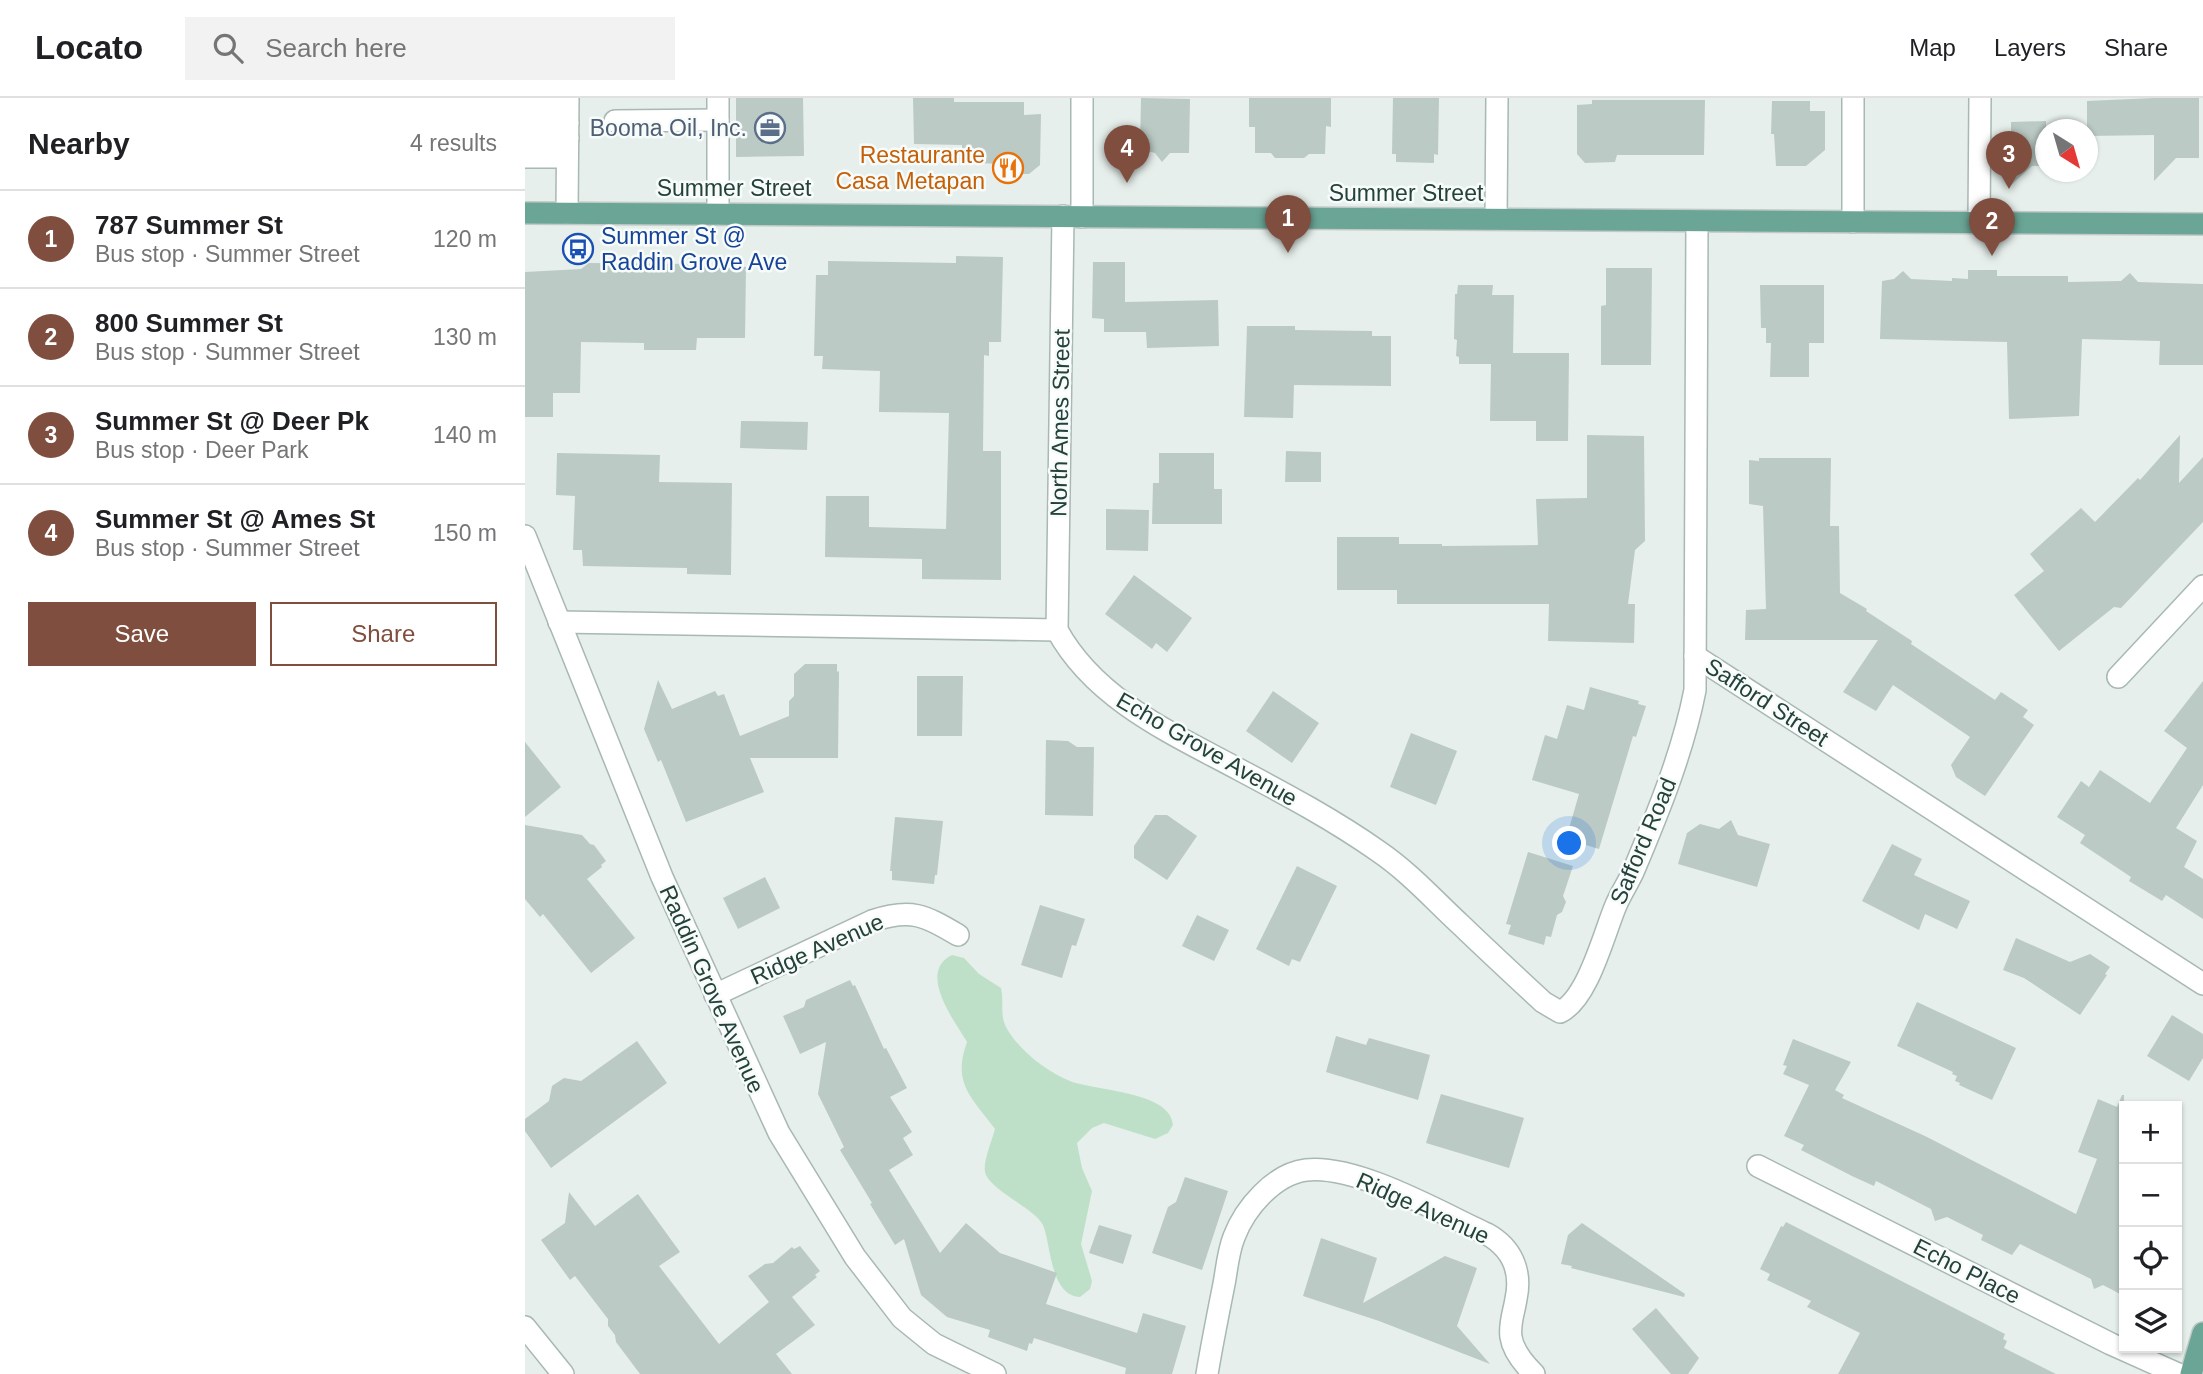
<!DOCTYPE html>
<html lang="en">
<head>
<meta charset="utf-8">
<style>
  :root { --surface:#fff; --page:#f2f2f2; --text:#202124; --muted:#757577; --line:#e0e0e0; --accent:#7f4e3f }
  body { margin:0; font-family:Helvetica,sans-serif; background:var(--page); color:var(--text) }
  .controls { position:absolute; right:21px; bottom:21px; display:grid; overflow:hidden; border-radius:0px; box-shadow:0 2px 5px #0004 }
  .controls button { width:63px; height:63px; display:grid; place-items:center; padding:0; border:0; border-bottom:2px solid var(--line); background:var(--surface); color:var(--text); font:35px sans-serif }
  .compass { position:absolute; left:1510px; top:21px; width:63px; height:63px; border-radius:50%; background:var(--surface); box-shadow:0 2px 5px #0004; rotate:143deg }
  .you { position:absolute; left:1045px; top:746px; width:24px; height:24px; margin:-18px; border:5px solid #fff; border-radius:50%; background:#1a73e8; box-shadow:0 0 0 10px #1a73e833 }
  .badge { display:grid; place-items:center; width:46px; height:46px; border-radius:50%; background:var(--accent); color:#fff; font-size:23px; font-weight:700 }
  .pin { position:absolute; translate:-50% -58px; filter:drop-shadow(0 2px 4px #0008) }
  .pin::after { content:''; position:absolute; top:37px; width:24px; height:21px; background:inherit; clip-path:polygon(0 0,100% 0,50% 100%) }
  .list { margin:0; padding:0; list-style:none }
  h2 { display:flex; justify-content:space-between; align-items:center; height:91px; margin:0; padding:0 28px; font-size:30px }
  h2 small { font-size:23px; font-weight:400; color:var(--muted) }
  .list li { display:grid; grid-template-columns:46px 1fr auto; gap:21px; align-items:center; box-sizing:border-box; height:98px; padding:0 28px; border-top:2px solid var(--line) }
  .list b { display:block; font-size:26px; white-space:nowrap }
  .list p { margin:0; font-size:23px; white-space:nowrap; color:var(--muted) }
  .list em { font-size:23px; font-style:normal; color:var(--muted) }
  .actions { display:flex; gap:14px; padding:21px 28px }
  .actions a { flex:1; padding:16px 0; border:2px solid var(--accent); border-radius:0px; text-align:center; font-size:24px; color:var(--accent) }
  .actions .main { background:var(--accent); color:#fff }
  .icon { flex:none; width:38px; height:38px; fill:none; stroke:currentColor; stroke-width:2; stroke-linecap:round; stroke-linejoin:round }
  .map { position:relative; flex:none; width:1678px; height:1276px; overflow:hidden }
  header { display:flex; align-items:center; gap:42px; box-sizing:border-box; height:98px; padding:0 35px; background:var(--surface); border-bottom:2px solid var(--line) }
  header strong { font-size:33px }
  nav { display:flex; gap:38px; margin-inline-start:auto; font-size:24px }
  .search { width:490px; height:63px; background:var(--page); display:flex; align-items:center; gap:18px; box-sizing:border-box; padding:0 24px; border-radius:0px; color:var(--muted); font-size:26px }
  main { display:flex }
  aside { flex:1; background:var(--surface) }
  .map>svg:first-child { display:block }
  .green { fill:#bfe0c8 }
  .building { fill:#bbcac4 }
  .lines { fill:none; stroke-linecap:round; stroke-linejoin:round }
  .minor-casing { stroke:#a8b8b2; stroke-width:24 }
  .major-casing { stroke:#c2cac8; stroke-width:24 }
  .minor { stroke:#fff; stroke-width:21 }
  .major { stroke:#6aa596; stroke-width:21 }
  .labels { text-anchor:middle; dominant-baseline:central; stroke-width:5; stroke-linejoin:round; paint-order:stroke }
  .service-label { font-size:23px; fill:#4e5e75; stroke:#f7fbf9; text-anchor:end }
  .food-label { font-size:23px; fill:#c56008; stroke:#f7fbf9; text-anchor:end }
  .street-label { font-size:23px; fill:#24423a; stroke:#f7fbf9 }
  .transit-label { font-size:23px; fill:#164399; stroke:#f7fbf9; text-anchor:start }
</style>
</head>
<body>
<header>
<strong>Locato</strong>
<div class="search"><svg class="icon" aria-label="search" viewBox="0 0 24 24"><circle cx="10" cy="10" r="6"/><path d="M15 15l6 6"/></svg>Search here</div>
<nav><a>Map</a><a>Layers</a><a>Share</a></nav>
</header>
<main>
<aside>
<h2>Nearby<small>4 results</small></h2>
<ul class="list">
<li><span class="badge">1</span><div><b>787 Summer St</b><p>Bus stop · Summer Street</p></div><em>120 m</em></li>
<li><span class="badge">2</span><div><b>800 Summer St</b><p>Bus stop · Summer Street</p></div><em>130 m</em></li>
<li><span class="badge">3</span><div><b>Summer St @ Deer Pk</b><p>Bus stop · Deer Park</p></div><em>140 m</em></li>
<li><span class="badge">4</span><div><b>Summer St @ Ames St</b><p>Bus stop · Summer Street</p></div><em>150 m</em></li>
</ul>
<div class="actions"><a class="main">Save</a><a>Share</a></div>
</aside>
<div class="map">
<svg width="1678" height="1276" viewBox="0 0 1678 1276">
  <rect width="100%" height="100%" fill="#e6efeb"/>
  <path class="green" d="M427,857L439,860L454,876L476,890C479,903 475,915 480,927C492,951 520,973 545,983C569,993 646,993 648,1027L643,1035L630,1041L579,1025L567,1030L552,1045L557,1070L567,1093L556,1146L567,1183L565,1191L555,1199C525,1198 526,1146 518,1127C509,1110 470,1095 461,1077C456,1067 467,1043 470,1031C446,999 427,985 442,944C429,922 392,874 427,857Z"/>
  <g class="building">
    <polygon points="211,0 278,0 279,58 211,59"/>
    <polygon points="388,0 429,0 429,4 499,4 499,17 516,16 515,67 504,76 475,76 476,66 454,65 454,61 437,60 437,47 389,46"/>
    <polygon points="616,0 665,1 664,55 645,55 637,64 630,55 615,51"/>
    <polygon points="724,0 806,0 806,29 801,28 800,56 784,56 779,60 750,60 746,55 730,55 730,29 724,29"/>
    <polygon points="868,0 914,0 913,57 909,56 909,65 871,64 871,56 867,56"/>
    <polygon points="1629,0 1674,0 1674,60 1651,60 1629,83 1629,37 1563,38 1562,32 1562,3"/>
    <polygon points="1067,2 1180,2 1179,57 1092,57 1090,64 1060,65 1052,56 1052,7 1067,6"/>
    <polygon points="1247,3 1285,3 1285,13 1300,13 1300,52 1281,68 1251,68 1249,36 1246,36"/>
    <polygon points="1521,23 1521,68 1507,68 1486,87 1486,24"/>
    <polygon points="431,158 478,159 476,244 464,244 464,258 459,257 458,353 476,353 476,482 397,481 397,461 300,459 301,398 344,398 344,429 421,431 424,315 354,314 355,273 297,271 298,258 289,258 291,177 303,177 303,163 431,165"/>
    <polygon points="568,164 600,164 600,204 693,202 694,248 622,250 621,234 579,234 579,221 567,220"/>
    <polygon points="64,165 173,166 173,168 221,169 220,240 172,240 171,252 119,252 119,245 56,244 55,295 28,295 28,319 0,319 0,174 56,171"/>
    <polygon points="1081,170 1127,170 1126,267 1076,267 1076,208 1081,207"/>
    <polygon points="1443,172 1472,172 1472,178 1543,178 1543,184 1596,183 1605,175 1613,184 1678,186 1678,267 1634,267 1635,243 1557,241 1554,318 1484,321 1482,244 1355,241 1357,183 1369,181 1378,173 1386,181 1427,183 1427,180 1443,181"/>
    <polygon points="933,187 968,187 967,197 989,197 988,255 1044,255 1043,343 1011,343 1011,323 965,323 966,266 934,266 934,259 931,258 932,242 929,241 930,196 932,196"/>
    <polygon points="1235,187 1299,187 1299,245 1284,245 1284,279 1245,279 1246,245 1241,245 1241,230 1236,230"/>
    <polygon points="722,228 770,228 770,232 847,233 847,238 866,238 866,288 769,287 768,320 719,319"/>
    <polygon points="216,323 283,324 282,352 215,350"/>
    <polygon points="1062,337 1119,338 1120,443 1110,452 1103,506 1110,506 1109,545 1023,543 1024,506 872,506 872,492 812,492 812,439 874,439 874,446 917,446 917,448 1013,447 1011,401 1062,400"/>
    <polygon points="1655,337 1654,385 1678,359 1678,424 1596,510 1589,509 1534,553 1489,497 1519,473 1505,456 1556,410 1570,424 1613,380 1615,382"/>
    <polygon points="761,353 796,354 796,384 760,384"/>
    <polygon points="32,355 135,357 134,384 207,385 206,477 162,476 162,470 58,468 57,452 48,452 50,398 31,397"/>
    <polygon points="634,355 689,355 689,391 697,391 697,426 627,426 628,385 634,385"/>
    <polygon points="1234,360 1306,360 1305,428 1314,428 1315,495 1342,511 1341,513 1387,543 1386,546 1470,602 1476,594 1503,612 1498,619 1509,627 1460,698 1431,679 1426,667 1445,639 1368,587 1351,613 1318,594 1353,542 1220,542 1221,512 1241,511 1238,408 1224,406 1224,362 1234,363"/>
    <polygon points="581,411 624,412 623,453 581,452"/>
    <polygon points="609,477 667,520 642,554 631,545 627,551 580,516"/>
    <polygon points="280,566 312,566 312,574 314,573 313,660 225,660 239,694 161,724 136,662 133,664 119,631 133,582 147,611 190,593 193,598 199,596 215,638 264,618 264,603 269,598 269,576"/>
    <polygon points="392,578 438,578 437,638 392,638"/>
    <polygon points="1678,583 1678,687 1651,730 1672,743 1659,769 1678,781 1678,821 1641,797 1637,803 1604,783 1606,779 1555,745 1560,737 1532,719 1556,683 1564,689 1575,672 1625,705 1662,650 1639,633"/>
    <polygon points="1065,589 1114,603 1113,606 1121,608 1111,639 1108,638 1074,751 1041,741 1054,696 1007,682 1020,637 1032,641 1042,607 1059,612"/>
    <polygon points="748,593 794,625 767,665 721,633"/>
    <polygon points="886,635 932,653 911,707 865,689"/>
    <polygon points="521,642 543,643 552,649 569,649 568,718 520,717"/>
    <polygon points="0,644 36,689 0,719"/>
    <polygon points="630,717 642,717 672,738 642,782 609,760 609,748"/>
    <polygon points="370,719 418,723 412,777 410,777 409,786 367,782 367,773 365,773"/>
    <polygon points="1206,722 1213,737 1245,746 1232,789 1153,766 1162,735 1175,726 1194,731"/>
    <polygon points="0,727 57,737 65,746 69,747 81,763 76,767 77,769 62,781 110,840 66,875 18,816 15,819 0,801"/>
    <polygon points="1367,746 1397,761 1389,777 1445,803 1432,831 1400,816 1394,832 1337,803"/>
    <polygon points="1003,754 1048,768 1038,798 1041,804 1037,814 1032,817 1026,839 1021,838 1019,847 983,836 986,827 981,826"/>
    <polygon points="772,768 812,788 775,864 767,861 764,868 731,851"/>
    <polygon points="240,779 255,810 213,831 198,800"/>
    <polygon points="515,807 560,821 551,848 547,847 537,880 496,867"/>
    <polygon points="672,817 704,832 689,863 657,848"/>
    <polygon points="1491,840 1545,864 1565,856 1585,869 1580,876 1582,877 1555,917 1499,880 1478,872"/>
    <polygon points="325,882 328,888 330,887 359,951 361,950 382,990 365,999 387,1034 378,1040 388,1057 364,1072 415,1155 441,1125 475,1155 532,1175 521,1206 612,1235 618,1215 661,1228 647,1276 600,1276 601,1270 509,1240 507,1246 504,1245 502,1253 463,1239 465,1232 422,1219 396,1197 379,1141 370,1147 345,1106 347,1105 315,1052 319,1049 293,996 301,944 275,956 258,918 279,909 281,902"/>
    <polygon points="1392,904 1491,950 1467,1002 1434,987 1435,985 1430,983 1432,978 1427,976 1428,974 1372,948"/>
    <polygon points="1647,917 1678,936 1678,960 1664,983 1622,958"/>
    <polygon points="811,938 841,947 844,940 905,957 893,1002 801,974"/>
    <polygon points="1268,941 1326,964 1310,992 1319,997 1317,1000 1402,1039 1551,1116 1572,1061 1553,1054 1573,1001 1592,1009 1597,997 1599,997 1599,1198 1578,1187 1569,1191 1566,1181 1495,1146 1487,1157 1456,1142 1458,1137 1422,1119 1410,1123 1406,1111 1351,1083 1349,1088 1329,1079 1276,1052 1279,1047 1259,1038 1284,987 1258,976 1262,968 1258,967"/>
    <polygon points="112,943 142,985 26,1070 0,1033 0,1021 24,1003 27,988 39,980 56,983"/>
    <polygon points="916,996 999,1020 984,1070 901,1045"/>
    <polygon points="660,1079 703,1093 677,1172 627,1155 643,1109 651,1104"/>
    <polygon points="44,1094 70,1128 113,1096 155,1154 134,1168 194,1246 244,1204 223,1178 240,1166 248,1165 267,1149 269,1151 275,1148 295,1173 290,1177 292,1179 267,1199 290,1227 251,1256 267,1276 115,1276 91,1244 90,1237 83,1228 83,1221 50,1178 45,1182 16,1142 40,1125"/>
    <polygon points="1261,1124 1480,1236 1478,1241 1482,1243 1479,1250 1531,1276 1313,1276 1335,1235 1282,1209 1286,1203 1242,1182 1245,1176 1235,1171 1256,1128 1258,1129"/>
    <polygon points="1057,1125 1160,1196 1159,1199 1046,1170 1047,1168 1036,1166 1043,1137"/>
    <polygon points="574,1127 607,1137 598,1166 564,1155"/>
    <polygon points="796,1140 852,1160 838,1205 920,1158 952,1170 932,1228 965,1266 854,1223 778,1198"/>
    <polygon points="1131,1210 1174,1260 1163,1276 1146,1276 1107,1231"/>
  </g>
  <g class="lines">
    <g class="minor-casing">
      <g id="minor">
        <polyline points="193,0 193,116"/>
        <polyline points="1328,0 1328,124"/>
        <polyline points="0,5 42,5"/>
        <polyline points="90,23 193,22"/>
        <polyline points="0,25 43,25"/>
        <polyline points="0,40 43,40"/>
        <polyline points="0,59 42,59"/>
        <polyline points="42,115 43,0"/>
        <path d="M538,118L532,532C570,602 648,636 715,672C762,697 809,722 853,753C884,774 909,802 936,827C963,853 990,878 1018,904L1035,914C1063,901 1079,835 1091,807C1096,795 1103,785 1108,774C1133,715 1158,654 1170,592L1172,123"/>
        <polyline points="557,119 557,0"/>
        <polyline points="971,121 972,0"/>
        <polyline points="1454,124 1455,0"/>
        <polyline points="0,438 137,779 254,1035 330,1159 377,1220 409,1246 470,1276"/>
        <polyline points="34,524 532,532"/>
        <polyline points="1170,558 1678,886"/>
        <polyline points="1593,579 1678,488"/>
        <path d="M190,897L347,823C386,810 399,817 433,837"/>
        <polyline points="1233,1068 1586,1246 1653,1276"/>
        <polyline points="0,1229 38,1276"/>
        <path d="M682,1276C687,1246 693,1216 699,1186C702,1170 703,1154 709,1139C720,1110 749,1076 781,1072C832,1066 916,1115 962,1136C987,1150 997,1173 991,1201C989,1214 984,1226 986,1239C988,1253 999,1266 1009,1276"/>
      </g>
    </g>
    <g class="major-casing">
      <g id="major">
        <polyline points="0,115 1678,126"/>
        <polyline points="1666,1276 1678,1235"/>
      </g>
    </g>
    <use href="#minor" class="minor"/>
    <use href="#major" class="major"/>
  </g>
  <defs>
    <g id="office-ring" transform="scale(1.575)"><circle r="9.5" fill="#f7fbf9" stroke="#5c6f8a" stroke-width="1.5"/><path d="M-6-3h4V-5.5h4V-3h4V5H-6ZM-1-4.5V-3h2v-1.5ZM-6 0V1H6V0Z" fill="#5c6f8a"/></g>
    <g id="restaurant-ring" transform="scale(1.575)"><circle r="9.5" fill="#f7fbf9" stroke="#e8710a" stroke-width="1.5"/><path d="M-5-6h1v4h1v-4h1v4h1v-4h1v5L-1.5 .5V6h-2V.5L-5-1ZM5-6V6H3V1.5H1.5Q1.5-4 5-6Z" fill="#e8710a"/></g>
    <g id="bus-ring" transform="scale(1.575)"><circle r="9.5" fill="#f7fbf9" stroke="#1a4fb4" stroke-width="1.5"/><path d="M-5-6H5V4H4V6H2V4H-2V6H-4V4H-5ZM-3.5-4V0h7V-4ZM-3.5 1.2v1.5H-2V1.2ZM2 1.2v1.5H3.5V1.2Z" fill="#1a4fb4"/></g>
  </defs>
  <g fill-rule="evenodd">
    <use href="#office-ring" x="245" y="30"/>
    <use href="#restaurant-ring" x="483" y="70"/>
    <use href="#bus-ring" x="53" y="151"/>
  </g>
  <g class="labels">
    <g class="service-label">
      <text x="222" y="30">Booma Oil, Inc.</text>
    </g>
    <g class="food-label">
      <text x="460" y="57">Restaurante<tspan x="460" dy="26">Casa Metapan</tspan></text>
    </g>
    <g class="street-label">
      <text x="209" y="90">Summer Street</text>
      <text x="881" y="95">Summer Street</text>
      <text transform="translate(535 325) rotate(-89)">North Ames Street</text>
      <text transform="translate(1242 604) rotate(33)">Safford Street</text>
      <text transform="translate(682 651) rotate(30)">Echo Grove Avenue</text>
      <text transform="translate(1118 743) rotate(-67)">Safford Road</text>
      <text transform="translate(292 851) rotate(-24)">Ridge Avenue</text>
      <text transform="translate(187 891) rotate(66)">Raddin Grove Avenue</text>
      <text transform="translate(898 1110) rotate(24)">Ridge Avenue</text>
      <text transform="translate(1442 1173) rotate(27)">Echo Place</text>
    </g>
    <g class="transit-label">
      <text x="76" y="138">Summer St @<tspan x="76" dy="26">Raddin Grove Ave</tspan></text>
    </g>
  </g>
</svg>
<div class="controls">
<button>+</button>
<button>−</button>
<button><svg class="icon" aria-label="locate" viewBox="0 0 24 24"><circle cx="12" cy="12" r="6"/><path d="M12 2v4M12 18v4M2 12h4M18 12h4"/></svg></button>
<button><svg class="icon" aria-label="layers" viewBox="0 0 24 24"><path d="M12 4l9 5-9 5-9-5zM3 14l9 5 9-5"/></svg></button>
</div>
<svg class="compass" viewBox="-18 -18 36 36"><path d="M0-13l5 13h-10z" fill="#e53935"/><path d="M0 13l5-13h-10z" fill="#757577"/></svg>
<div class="you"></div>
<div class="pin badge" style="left:763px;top:155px">1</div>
<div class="pin badge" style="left:1467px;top:158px">2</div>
<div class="pin badge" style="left:1484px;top:91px">3</div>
<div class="pin badge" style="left:602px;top:85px">4</div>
</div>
</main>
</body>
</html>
